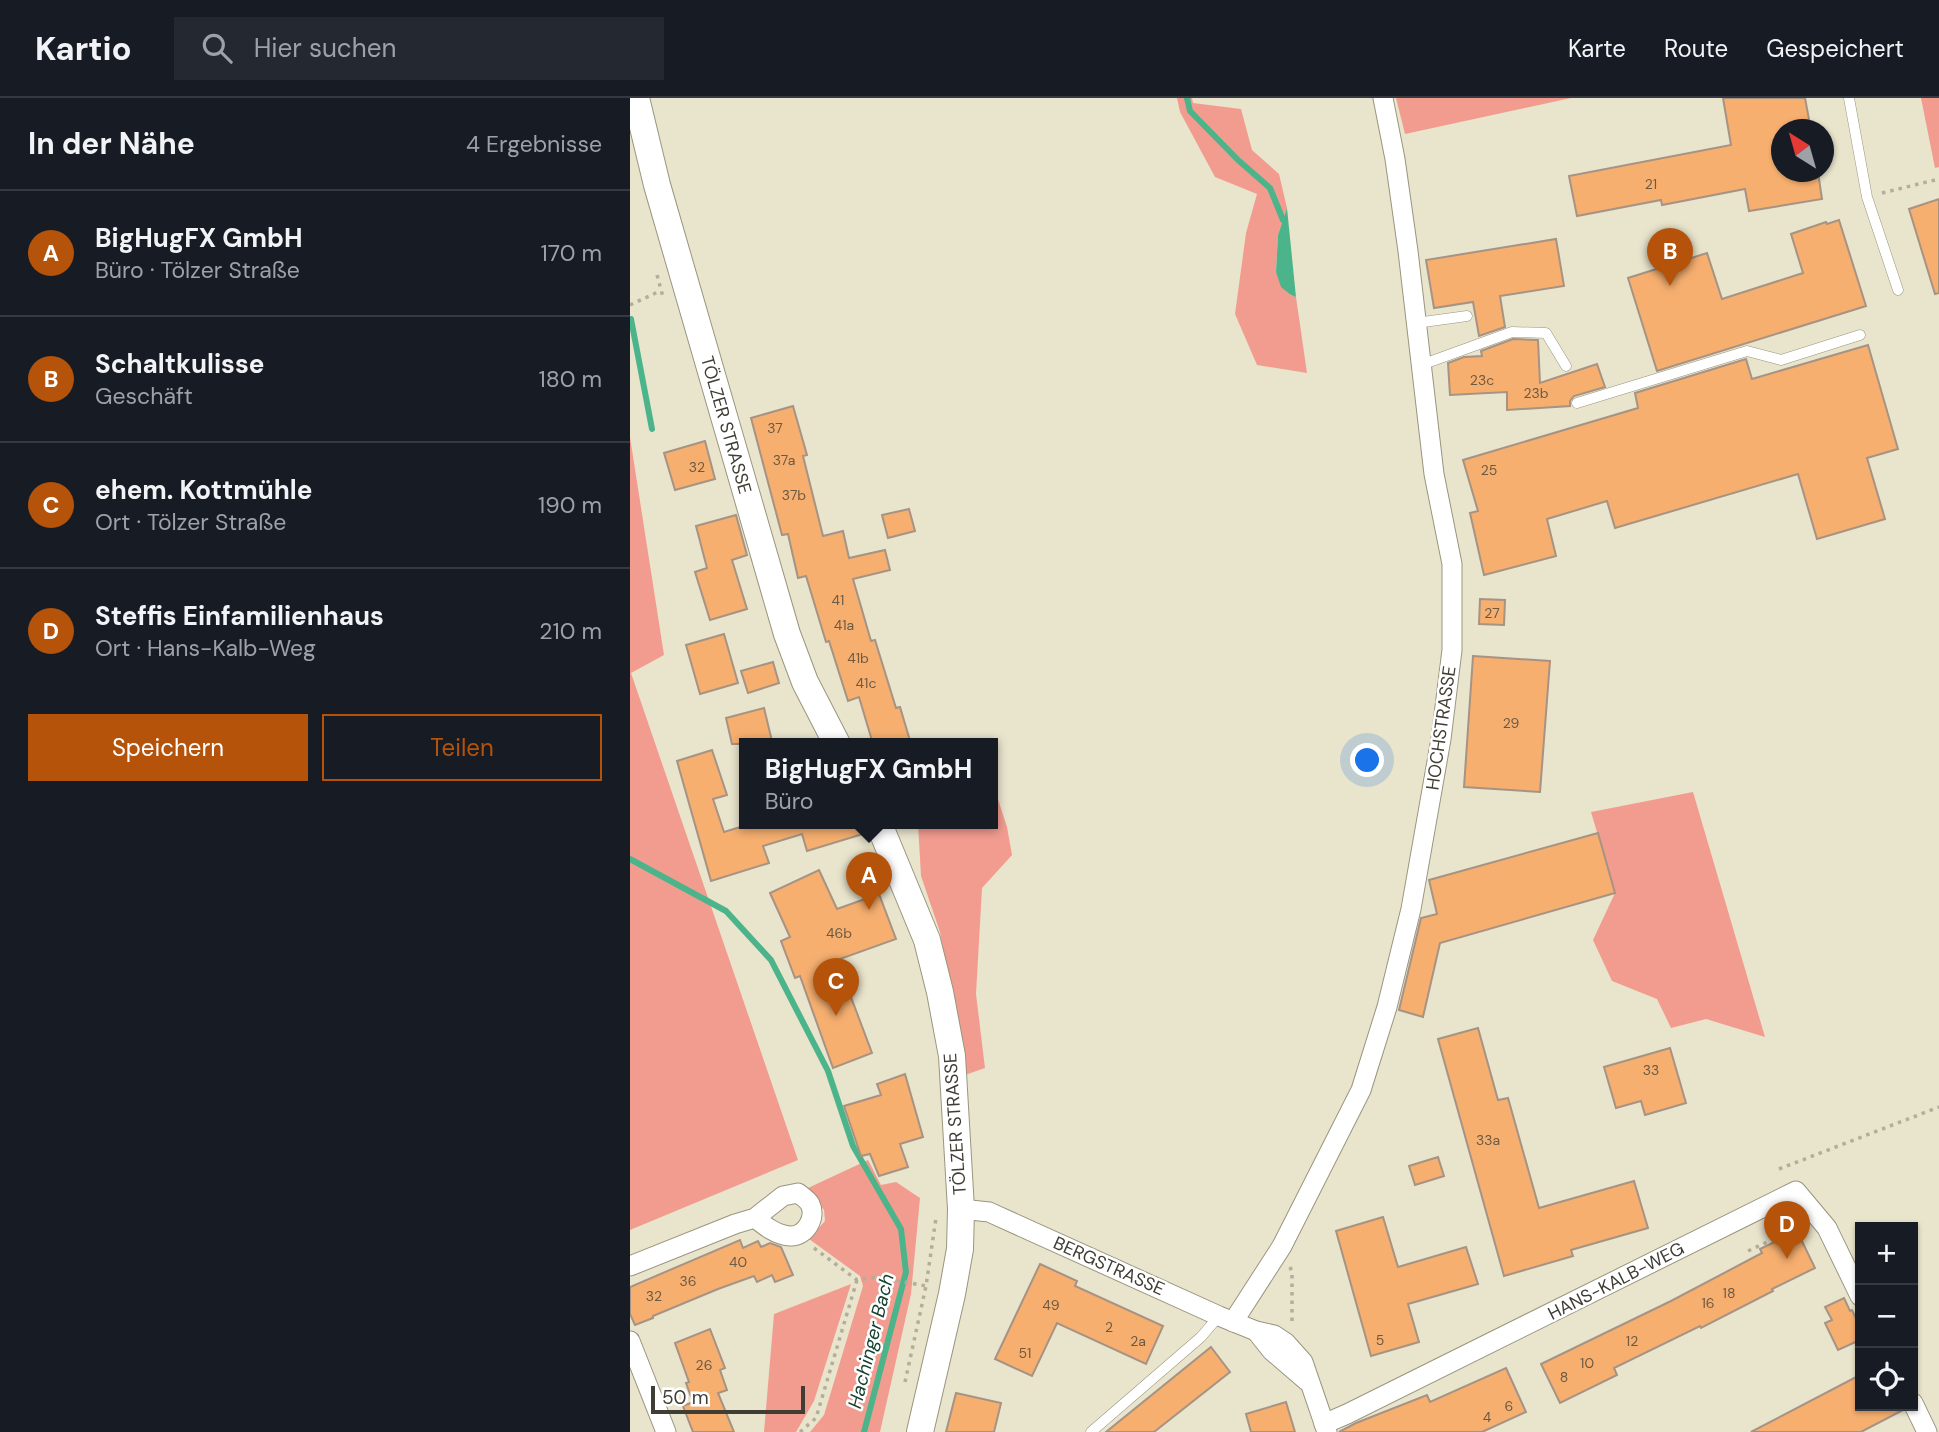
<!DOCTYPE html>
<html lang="de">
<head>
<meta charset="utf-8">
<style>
  :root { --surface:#171b24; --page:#242831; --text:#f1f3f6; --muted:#9ea1a6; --line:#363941; --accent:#b45309 }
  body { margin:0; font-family:"DM Sans",sans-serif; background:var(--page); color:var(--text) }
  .controls { position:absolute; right:21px; bottom:21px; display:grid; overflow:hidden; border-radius:0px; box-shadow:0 2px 5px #0004 }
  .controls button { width:63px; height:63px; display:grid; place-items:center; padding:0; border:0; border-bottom:2px solid var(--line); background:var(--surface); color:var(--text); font:35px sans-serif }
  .compass { position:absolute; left:1141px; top:21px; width:63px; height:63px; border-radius:50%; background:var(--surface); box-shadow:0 2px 5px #0004; rotate:323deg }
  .scale { position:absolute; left:21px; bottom:18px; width:154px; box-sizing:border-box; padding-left:7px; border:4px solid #3f3d34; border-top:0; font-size:19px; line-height:24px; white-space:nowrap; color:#3f3d34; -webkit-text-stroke:5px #fff; paint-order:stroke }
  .you { position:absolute; left:738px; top:663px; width:24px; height:24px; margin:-18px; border:5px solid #fff; border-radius:50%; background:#1a73e8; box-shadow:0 0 0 10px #1a73e833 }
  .badge { display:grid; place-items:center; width:46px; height:46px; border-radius:50%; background:var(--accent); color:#fff; font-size:23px; font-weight:700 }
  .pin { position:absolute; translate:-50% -58px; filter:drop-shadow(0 2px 4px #0008) }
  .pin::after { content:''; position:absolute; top:37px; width:24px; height:21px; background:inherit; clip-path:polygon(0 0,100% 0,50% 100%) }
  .popup { position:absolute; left:109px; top:640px; width:259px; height:91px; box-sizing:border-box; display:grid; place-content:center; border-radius:0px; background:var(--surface); filter:drop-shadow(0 2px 5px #0005); font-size:23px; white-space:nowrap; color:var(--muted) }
  .popup b { font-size:26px; color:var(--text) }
  .popup::after { content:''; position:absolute; left:50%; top:100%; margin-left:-14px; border:14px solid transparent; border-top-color:var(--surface) }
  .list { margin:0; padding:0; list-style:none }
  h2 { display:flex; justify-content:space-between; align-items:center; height:91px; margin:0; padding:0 28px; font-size:30px }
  h2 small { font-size:23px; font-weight:400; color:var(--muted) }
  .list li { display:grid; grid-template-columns:46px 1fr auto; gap:21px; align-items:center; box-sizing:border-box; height:126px; padding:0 28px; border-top:2px solid var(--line) }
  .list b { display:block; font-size:26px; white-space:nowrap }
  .list p { margin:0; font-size:23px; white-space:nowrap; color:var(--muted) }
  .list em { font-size:23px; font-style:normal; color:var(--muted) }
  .actions { display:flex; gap:14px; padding:21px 28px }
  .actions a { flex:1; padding:16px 0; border:2px solid var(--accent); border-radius:0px; text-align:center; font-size:24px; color:var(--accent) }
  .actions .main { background:var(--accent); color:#fff }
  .icon { flex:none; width:38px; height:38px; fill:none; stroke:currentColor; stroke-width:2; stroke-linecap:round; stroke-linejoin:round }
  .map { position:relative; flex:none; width:1309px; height:1334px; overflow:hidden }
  header { display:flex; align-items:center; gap:42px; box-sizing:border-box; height:98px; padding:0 35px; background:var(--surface); border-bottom:2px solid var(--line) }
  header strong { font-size:33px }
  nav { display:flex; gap:38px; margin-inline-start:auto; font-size:24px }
  .search { width:490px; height:63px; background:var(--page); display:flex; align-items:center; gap:18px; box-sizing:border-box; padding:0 24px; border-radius:0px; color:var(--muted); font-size:26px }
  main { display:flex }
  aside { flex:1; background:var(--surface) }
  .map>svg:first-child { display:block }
  .green { fill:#f29c90 }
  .water { fill:#4bb48b }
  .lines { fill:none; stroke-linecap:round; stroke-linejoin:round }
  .stream { stroke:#4bb48b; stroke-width:6 }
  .building { fill:#f6af6f; stroke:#a69384; stroke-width:2 }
  .service-casing { stroke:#9a957f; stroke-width:11 }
  .minor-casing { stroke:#9a957f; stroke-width:21 }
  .secondary-casing { stroke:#9a957f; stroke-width:28 }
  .path { stroke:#b2ae9b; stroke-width:3.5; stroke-dasharray:3.5 5; stroke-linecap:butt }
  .service { stroke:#fff; stroke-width:10 }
  .minor { stroke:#fff; stroke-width:19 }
  .secondary { stroke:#fff; stroke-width:26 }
  .labels { text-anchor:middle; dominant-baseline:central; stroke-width:5; stroke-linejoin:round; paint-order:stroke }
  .number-label { font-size:14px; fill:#6d5a43 }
  .street-label { font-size:18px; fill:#3f3d34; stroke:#fff }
  .water-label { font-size:19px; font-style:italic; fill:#144130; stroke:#fff }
</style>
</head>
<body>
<header>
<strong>Kartio</strong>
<div class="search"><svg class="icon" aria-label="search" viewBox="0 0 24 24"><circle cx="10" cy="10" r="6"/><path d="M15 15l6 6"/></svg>Hier suchen</div>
<nav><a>Karte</a><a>Route</a><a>Gespeichert</a></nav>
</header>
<main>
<aside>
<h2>In der Nähe<small>4 Ergebnisse</small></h2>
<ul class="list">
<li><span class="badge">A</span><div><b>BigHugFX GmbH</b><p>Büro · Tölzer Straße</p></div><em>170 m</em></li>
<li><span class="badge">B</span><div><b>Schaltkulisse</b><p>Geschäft</p></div><em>180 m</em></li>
<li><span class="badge">C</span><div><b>ehem. Kottmühle</b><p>Ort · Tölzer Straße</p></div><em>190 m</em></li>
<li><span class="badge">D</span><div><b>Steffis Einfamilienhaus</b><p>Ort · Hans-Kalb-Weg</p></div><em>210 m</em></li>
</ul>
<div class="actions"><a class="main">Speichern</a><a>Teilen</a></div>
</aside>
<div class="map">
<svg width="1309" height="1334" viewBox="0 0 1309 1334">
  <rect width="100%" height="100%" fill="#e9e4cc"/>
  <g class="green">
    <polygon points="547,0 562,0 563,5 611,11 622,52 649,76 657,110 648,137 646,174 661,197 666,199 677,275 627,267 605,216 616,135 627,96 585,79 550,14"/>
    <polygon points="766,0 941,0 775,36"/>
    <polygon points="1291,0 1309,0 1309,69 1305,70"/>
    <polygon points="0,339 34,557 1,575 168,1062 0,1132"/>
    <polygon points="363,686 377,729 382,757 352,790 346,896 355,970 335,977 310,834 291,778 288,726 363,726"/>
    <polygon points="1063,694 1135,939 1076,921 1041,930 1027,901 982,883 963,842 985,795 961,714"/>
    <polygon points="238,1062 251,1087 266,1084 290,1100 281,1196 250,1334 180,1334 194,1317 233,1188 230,1178 179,1141 195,1123 194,1112 178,1090"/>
    <polygon points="221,1186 184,1303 166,1334 134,1334 144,1216"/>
  </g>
  <polygon class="water" points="657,110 666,199 661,197 651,189 646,174 648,137"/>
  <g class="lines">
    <g class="stream">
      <polyline points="557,0 560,13 608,62 640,90 653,122"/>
      <polyline points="1,221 22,331"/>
      <polyline points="0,761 96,813 141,862 198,973 223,1048 271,1131 276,1174 234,1334"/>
    </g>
  </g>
  <g class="building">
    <polygon points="1093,0 1175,0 1181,32 1152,32 1152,74 1188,74 1192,101 1119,113 1115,91 1032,107 1031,102 947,118 939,78 1101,47"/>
    <polygon points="1309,101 1309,195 1305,196 1279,111"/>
    <polygon points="1209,122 1236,208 1027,273 998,180 1077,155 1092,201 1173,175 1161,136 1196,124 1197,126"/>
    <polygon points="926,141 934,188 870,198 875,229 849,238 843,204 804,210 796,162"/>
    <polygon points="883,241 908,242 910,285 967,266 975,289 944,298 940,303 940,308 877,312 877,294 820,297 818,265 834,259 852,258 851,253"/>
    <polygon points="1238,247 1268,351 1237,360 1255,421 1187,441 1168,376 985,430 977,403 917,421 926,458 854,477 840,415 848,413 833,362 1008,310 1005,295 1116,261 1122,281"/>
    <polygon points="163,308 177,357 173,358 193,438 213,433 219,460 255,452 260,472 223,481 241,543 245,542 266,610 270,609 281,646 243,646 229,599 218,603 199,543 196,544 176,478 168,480 158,436 152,437 121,320"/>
    <polygon points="75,343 85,381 45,392 34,355"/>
    <polygon points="279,411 285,433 258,440 252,417"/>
    <polygon points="106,417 117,457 102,462 117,511 80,522 65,474 77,470 66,428"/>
    <polygon points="850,501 875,502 874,527 849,526"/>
    <polygon points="94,536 108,585 70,596 56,547"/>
    <polygon points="843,558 920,563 910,694 834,689"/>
    <polygon points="143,564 149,585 118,595 111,573"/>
    <polygon points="134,610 142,643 133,646 102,646 96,620"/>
    <polygon points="82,652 97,697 83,701 94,734 120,726 234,726 236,735 177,753 172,736 133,748 139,765 81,783 47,663"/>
    <polygon points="968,735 985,795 810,845 793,919 769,912 791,820 807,816 799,782"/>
    <polygon points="189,772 207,811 249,796 266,841 207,862 242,955 203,970 170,878 165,880 151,843 160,839 140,795"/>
    <polygon points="848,930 868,1002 878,1000 909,1110 1004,1083 1018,1130 941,1152 943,1158 874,1178 808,941"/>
    <polygon points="1040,950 1056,1005 1015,1017 1011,1003 986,1010 974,969"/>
    <polygon points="275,976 293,1039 270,1046 278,1069 249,1078 240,1056 231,1058 214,1008 251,997 247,986"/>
    <polygon points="808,1059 814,1078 785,1087 779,1068"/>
    <polygon points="753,1119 768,1169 836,1149 848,1186 778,1206 789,1244 741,1258 706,1133"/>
    <polygon points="1167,1133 1185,1170 1142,1191 1143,1193 1071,1230 1070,1228 984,1270 987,1277 930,1305 911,1266 1041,1203 1132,1155 1130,1151"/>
    <polygon points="110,1142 113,1150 128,1143 131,1149 140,1145 151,1149 163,1177 145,1184 142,1177 127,1184 124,1178 88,1191 23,1218 23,1220 5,1227 0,1216 0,1189"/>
    <polygon points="410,1166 447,1183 445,1188 533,1228 516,1266 427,1225 402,1278 365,1261"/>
    <polygon points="1214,1200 1220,1213 1222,1212 1230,1229 1230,1242 1208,1252 1195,1225 1202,1222 1195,1209"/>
    <polygon points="80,1231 95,1270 90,1272 97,1292 88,1295 104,1334 63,1334 53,1308 63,1304 56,1285 59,1284 45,1245"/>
    <polygon points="581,1249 600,1274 524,1334 476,1334"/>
    <polygon points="876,1270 896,1314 852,1334 709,1334 726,1325 797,1297 800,1304"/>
    <polygon points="1230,1277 1230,1308 1271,1308 1273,1312 1231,1334 1121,1334"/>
    <polygon points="326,1295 371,1305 364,1334 316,1334"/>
    <polygon points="656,1304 665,1334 621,1334 616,1316"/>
  </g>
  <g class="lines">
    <g class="service-casing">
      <g id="service">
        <polyline points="1219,0 1237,99 1268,192"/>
        <polyline points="786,225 837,218"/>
        <polyline points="791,267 882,234 916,235 936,268"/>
        <polyline points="947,305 1117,253 1151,262 1230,237"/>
        <polyline points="461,1334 571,1239 589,1218"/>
      </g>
    </g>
    <g class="minor-casing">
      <g id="minor">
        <polyline points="331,1111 359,1114 589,1218 626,1233 644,1237 656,1245 673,1264 697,1334"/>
        <path d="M0,1168L105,1126L125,1120L153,1098L168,1095C172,1098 178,1102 180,1106C187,1120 175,1139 160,1138C146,1137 135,1128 125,1120"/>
        <polyline points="603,1224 652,1148 731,992 757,909 781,811 811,641 822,552 822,466 804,376 778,153 765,61 753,0"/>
        <polyline points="626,1233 642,1253 677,1283"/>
        <polyline points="0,1243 36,1334"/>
        <polyline points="1283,1305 1297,1334"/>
        <polyline points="694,1326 717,1316 1166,1093 1197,1130 1230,1198"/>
      </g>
    </g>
    <g class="secondary-casing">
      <g id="secondary">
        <polyline points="6,0 27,87 157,536 175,584 207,646"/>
        <polyline points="249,726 297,842 310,894 322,958 331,1111 330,1151 322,1196 290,1334"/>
      </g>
    </g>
    <g class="path">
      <polyline points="1252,95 1309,81"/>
      <polyline points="27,177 33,199"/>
      <polyline points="0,207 30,193"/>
      <polyline points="1149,1071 1309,1009"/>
      <polyline points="1141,1124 1149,1142"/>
      <polyline points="184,1150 227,1182 248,1179 296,1188"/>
      <polyline points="1118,1153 1148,1139"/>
      <polyline points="660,1169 662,1174 662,1227"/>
      <polyline points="275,1284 296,1188 306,1120"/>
      <polyline points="170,1334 186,1320 227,1182"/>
    </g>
    <use href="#service" class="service"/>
    <use href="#minor" class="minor"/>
    <use href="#secondary" class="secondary"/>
  </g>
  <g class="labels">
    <g class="number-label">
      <text x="1021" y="86">21</text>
      <text x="852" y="282">23c</text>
      <text x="906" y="295">23b</text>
      <text x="145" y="330">37</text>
      <text x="154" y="362">37a</text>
      <text x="67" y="369">32</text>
      <text x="859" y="372">25</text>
      <text x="164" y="397">37b</text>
      <text x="208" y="502">41</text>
      <text x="862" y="515">27</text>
      <text x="214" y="527">41a</text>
      <text x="228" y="560">41b</text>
      <text x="236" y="585">41c</text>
      <text x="881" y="625">29</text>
      <text x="209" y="835">46b</text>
      <text x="1021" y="972">33</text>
      <text x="858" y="1042">33a</text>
      <text x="108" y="1164">40</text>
      <text x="58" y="1183">36</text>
      <text x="1099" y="1195">18</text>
      <text x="24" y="1198">32</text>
      <text x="1078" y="1205">16</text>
      <text x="421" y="1207">49</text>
      <text x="479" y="1229">2</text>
      <text x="750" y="1242">5</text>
      <text x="508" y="1243">2a</text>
      <text x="1002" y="1243">12</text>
      <text x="395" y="1255">51</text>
      <text x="957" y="1265">10</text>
      <text x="74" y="1267">26</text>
      <text x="934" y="1279">8</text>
      <text x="879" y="1308">6</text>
      <text x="857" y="1319">4</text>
    </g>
    <g class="street-label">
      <text transform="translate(96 327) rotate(74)">TÖLZER STRASSE</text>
      <text transform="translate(811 630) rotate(-82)">HOCHSTRASSE</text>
      <text transform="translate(325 1026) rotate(-94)">TÖLZER STRASSE</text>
      <text transform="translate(479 1168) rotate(24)">BERGSTRASSE</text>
      <text transform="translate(986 1183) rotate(-27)">HANS-KALB-WEG</text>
    </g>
    <g class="water-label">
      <text transform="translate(241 1243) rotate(-76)">Hachinger Bach</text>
    </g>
  </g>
</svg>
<div class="controls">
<button>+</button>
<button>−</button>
<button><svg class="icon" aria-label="locate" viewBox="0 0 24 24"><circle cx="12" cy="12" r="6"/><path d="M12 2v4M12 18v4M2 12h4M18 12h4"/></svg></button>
</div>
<svg class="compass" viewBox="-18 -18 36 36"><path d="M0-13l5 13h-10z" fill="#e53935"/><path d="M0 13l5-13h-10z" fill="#9ea1a6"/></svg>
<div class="scale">50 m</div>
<div class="you"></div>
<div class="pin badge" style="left:239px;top:812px">A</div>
<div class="popup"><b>BigHugFX GmbH</b>Büro</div>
<div class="pin badge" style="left:1040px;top:188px">B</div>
<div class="pin badge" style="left:206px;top:918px">C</div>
<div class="pin badge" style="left:1157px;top:1161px">D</div>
</div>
</main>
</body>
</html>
